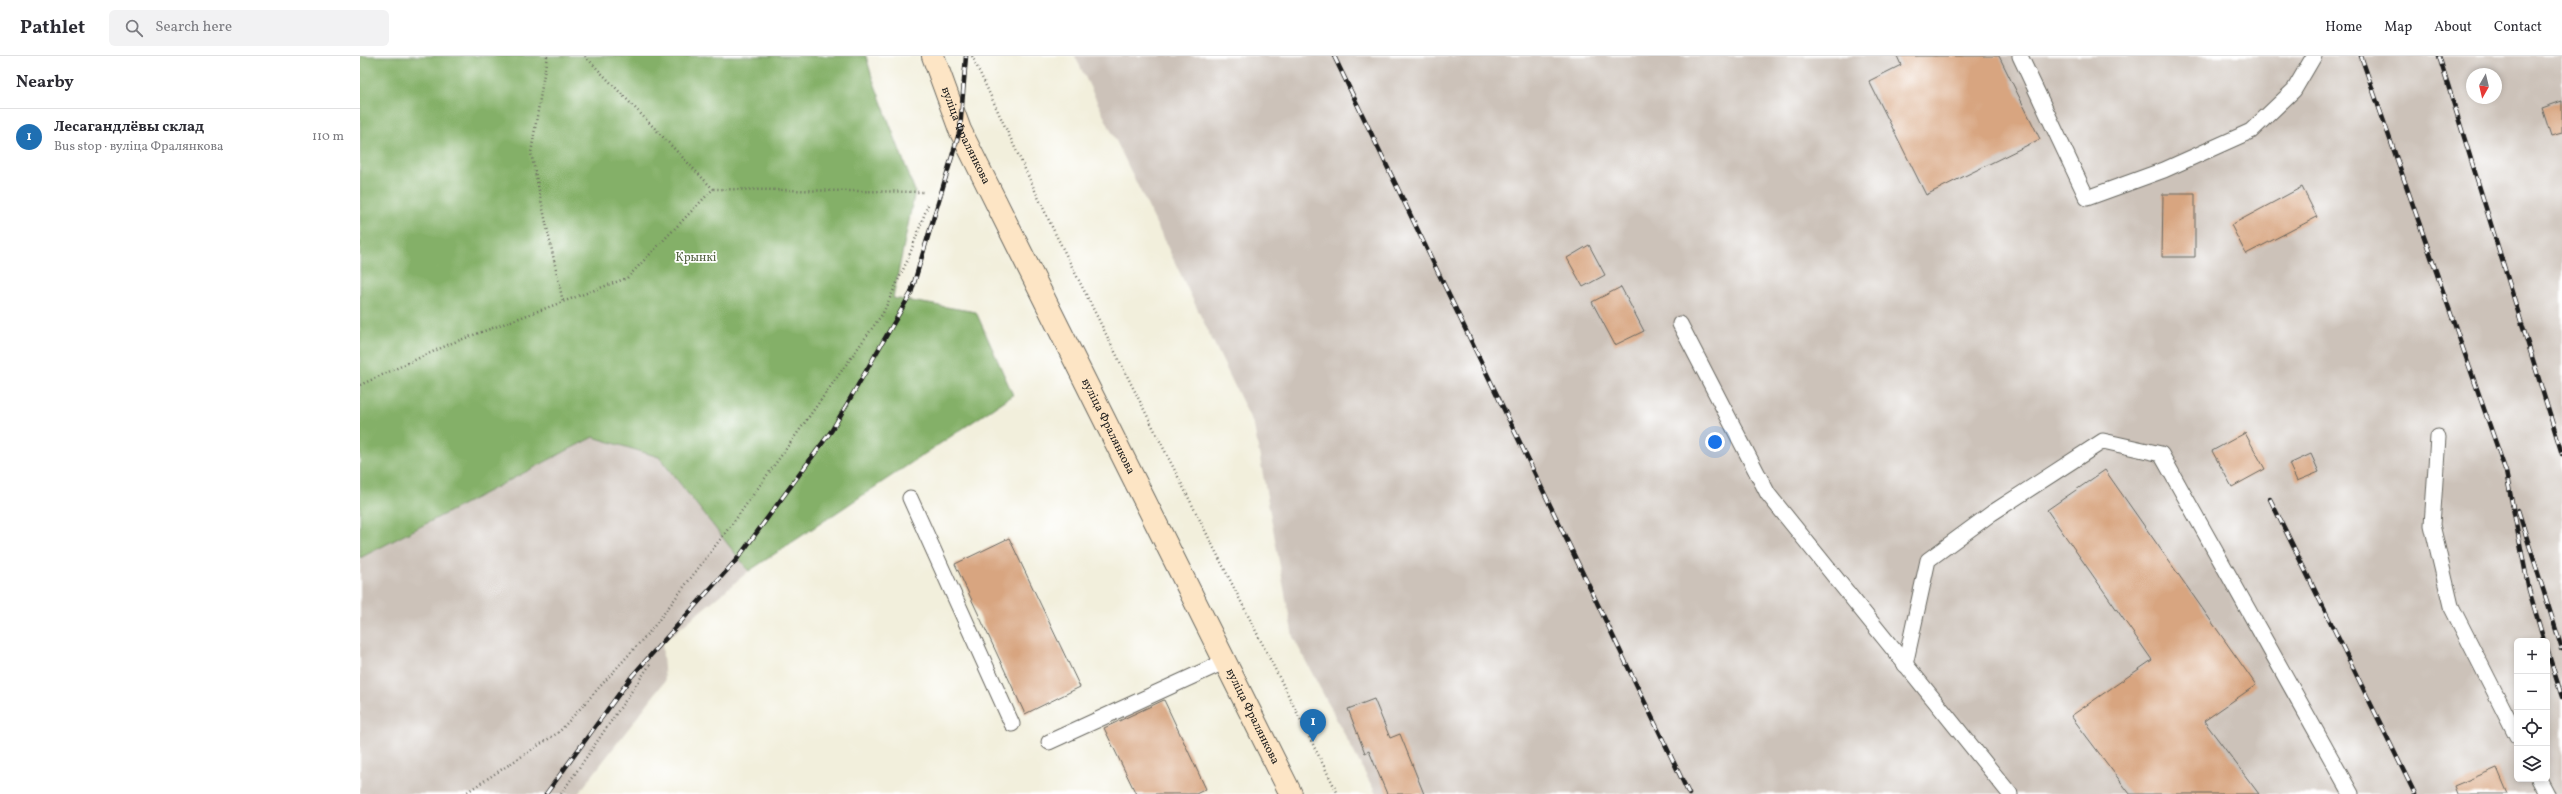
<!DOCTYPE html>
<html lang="en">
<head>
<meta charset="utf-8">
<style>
  :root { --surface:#fff; --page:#f2f2f3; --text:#2b2b33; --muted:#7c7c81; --line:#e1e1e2; --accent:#1f6fb2 }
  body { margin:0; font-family:Vollkorn,serif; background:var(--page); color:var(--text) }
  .controls { position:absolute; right:12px; bottom:12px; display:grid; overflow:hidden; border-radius:6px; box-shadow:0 2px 6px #0003 }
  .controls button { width:36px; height:36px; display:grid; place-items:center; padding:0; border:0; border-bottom:1px solid var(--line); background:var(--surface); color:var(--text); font:20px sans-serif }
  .compass { position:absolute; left:2106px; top:12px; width:36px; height:36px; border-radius:50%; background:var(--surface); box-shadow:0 2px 6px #0003; rotate:188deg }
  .you { position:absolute; left:1355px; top:386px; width:14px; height:14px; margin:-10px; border:3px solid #fff; border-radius:50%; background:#1a73e8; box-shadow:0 0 0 6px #1a73e833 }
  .badge { display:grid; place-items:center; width:26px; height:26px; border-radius:50%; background:var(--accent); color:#fff; font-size:13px; font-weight:700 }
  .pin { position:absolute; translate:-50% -33px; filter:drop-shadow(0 1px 2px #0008) }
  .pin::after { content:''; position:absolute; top:21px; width:14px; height:12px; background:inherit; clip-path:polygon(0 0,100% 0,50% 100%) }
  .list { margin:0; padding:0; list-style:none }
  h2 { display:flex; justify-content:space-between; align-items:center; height:52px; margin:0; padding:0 16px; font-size:17px }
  h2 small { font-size:13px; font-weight:400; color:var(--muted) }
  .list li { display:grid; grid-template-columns:26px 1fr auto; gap:12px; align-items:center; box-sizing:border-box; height:56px; padding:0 16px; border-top:1px solid var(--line) }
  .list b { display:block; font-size:15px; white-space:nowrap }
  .list p { margin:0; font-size:13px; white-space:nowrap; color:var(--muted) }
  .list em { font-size:13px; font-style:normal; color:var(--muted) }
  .icon { flex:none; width:22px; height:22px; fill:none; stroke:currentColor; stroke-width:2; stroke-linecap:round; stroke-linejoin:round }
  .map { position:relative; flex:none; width:2202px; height:738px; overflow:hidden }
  header { display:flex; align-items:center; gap:24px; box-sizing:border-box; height:56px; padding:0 20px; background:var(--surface); border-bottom:1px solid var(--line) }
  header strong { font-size:19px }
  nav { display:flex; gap:22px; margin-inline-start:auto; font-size:14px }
  .search { width:280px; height:36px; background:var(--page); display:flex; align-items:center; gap:10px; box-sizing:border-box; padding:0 14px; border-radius:6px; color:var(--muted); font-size:15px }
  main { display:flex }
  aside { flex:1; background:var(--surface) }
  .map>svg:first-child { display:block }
  .industrial { fill:#ccc2b9; fill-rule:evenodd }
  .forest { fill:#84b067; stroke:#506642 }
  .building { fill:#d8a580 }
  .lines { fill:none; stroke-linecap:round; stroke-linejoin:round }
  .service-casing { stroke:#67665f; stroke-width:17 }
  .secondary-casing { stroke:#67665f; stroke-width:24 }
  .path { stroke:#67665f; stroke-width:2.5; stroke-dasharray:1 3; stroke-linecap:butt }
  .service { stroke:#fff; stroke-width:15 }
  .secondary { stroke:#fde5c5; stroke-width:22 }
  .rail-casing { stroke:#1c1c1c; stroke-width:4.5 }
  .rail { stroke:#fff; stroke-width:3; stroke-dasharray:9; stroke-linecap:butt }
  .labels { text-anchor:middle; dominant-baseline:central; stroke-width:3.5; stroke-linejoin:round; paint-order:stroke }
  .street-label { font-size:12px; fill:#1c1c1c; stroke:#fff }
  .park-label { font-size:12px; fill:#536240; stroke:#fff }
</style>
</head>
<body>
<header>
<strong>Pathlet</strong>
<div class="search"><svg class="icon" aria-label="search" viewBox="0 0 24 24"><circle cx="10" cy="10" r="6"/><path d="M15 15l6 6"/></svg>Search here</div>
<nav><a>Home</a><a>Map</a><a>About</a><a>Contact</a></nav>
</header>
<main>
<aside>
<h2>Nearby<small></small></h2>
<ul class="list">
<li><span class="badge">1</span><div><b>Лесагандлёвы склад</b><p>Bus stop · вуліца Фралянкова</p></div><em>110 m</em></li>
</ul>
</aside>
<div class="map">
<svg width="2202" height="738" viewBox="0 0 2202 738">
  <rect width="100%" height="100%" fill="#fff"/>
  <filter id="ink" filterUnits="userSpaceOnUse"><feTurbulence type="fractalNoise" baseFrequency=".025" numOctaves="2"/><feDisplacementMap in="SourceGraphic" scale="8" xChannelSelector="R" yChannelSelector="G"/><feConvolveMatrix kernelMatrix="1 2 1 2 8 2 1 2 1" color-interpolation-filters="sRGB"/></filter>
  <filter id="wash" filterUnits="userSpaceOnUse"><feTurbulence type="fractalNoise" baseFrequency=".012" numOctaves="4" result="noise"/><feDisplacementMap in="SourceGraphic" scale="16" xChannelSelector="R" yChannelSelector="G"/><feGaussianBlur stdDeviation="0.9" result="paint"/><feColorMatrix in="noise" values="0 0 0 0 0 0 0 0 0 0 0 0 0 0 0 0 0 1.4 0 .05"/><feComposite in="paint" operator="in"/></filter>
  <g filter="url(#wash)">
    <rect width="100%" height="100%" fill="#f2efdc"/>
    <g class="industrial">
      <path d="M715,0H2202V738H1016L933,581L894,370ZM2112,18H2136V42H2112ZM2157,585H2187V723H2157Z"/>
      <polygon points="233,381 299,401 389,515 302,587 305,625 218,738 0,738 0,502"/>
    </g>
    <polygon class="forest" points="0,0 506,0 512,21 555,135 533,242 616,256 653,339 389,515 299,401 233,381 0,502"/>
    <g id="blocks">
      <g class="building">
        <polygon points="1537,0 1639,0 1680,83 1566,139 1509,25 1541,9"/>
        <polygon points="2202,45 2202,77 2191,80 2182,52"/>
        <polygon points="1942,131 1957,161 1886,198 1871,169"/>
        <polygon points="1803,138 1835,138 1835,201 1802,201"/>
        <polygon points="1229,189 1245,219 1223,231 1207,202"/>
        <polygon points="1261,231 1284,275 1255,289 1232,246"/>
        <polygon points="1885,377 1905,413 1872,431 1852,395"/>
        <polygon points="1951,398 1959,416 1937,425 1929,408"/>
        <polygon points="1745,414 1896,629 1844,665 1899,738 1770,738 1711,660 1792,604 1687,454"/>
        <polygon points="649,482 720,631 665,658 595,508"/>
        <polygon points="1014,643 1030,682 1040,678 1064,738 1027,738 1009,695 1005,697 988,653"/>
        <polygon points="804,644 846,733 836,738 776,738 744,672"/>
        <polygon points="2137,712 2148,738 2097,738 2094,730"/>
      </g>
    </g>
  </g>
  <g filter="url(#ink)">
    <use href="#blocks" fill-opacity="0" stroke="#67665f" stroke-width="1"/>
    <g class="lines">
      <g class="service-casing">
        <g id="service">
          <polyline points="1660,0 1727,142 1804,114 1891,75 1934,34 1954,0"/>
          <polyline points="1320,268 1408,438 1650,738"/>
          <polyline points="2078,381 2072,469 2091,550 2157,680"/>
          <polyline points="550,442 652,668"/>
          <polyline points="1545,609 1568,504 1632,457 1743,385 1801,398 1991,738"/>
          <polyline points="689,686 866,605"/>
          <polyline points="2179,723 2187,738"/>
        </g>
      </g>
      <g class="secondary-casing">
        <g id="secondary">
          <path id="s1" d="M573,0L600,74L931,738"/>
        </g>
      </g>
      <g class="path">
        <polyline points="187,0 171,97 203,246"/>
        <polyline points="225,0 353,133"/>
        <polyline points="612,0 693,173 978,738"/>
        <polyline points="0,329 92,287 267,222 353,133 565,136"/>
        <polyline points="104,738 199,676 292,573 378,460 523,257 548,203 569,146"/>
        <polyline points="201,738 291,607"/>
      </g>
      <use href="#service" class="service"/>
      <use href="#secondary" class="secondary"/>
      <g class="rail-casing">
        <g id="rail">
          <polyline points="974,0 1329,738"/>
          <polyline points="2001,0 2146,416 2169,534 2184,585"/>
          <polyline points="2079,0 2202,398"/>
          <polyline points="1910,443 2055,738"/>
          <polyline points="2158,454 2202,593"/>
          <polyline points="2187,593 2202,641"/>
          <polyline points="186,738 272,620 378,502 472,374 551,237 600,74 606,0"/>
        </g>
      </g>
      <use href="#rail" class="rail"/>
    </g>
  </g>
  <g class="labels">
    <g class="street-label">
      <text stroke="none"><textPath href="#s1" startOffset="86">вуліца Фралянкова</textPath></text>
      <text stroke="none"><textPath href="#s1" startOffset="410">вуліца Фралянкова</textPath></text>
      <text stroke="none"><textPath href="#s1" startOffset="734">вуліца Фралянкова</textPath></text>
    </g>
    <g class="park-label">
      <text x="336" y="202">Крынкі</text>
    </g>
  </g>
</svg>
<div class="controls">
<button>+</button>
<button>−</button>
<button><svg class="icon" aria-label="locate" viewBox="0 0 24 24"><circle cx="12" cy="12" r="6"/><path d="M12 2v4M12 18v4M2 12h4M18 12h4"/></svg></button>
<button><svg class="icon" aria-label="layers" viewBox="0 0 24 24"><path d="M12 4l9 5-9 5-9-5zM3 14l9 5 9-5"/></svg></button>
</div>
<svg class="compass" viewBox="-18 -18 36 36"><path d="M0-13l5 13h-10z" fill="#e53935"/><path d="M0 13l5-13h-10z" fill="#7c7c81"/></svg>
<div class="you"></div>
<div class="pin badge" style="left:953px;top:686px">1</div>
</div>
</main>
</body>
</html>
